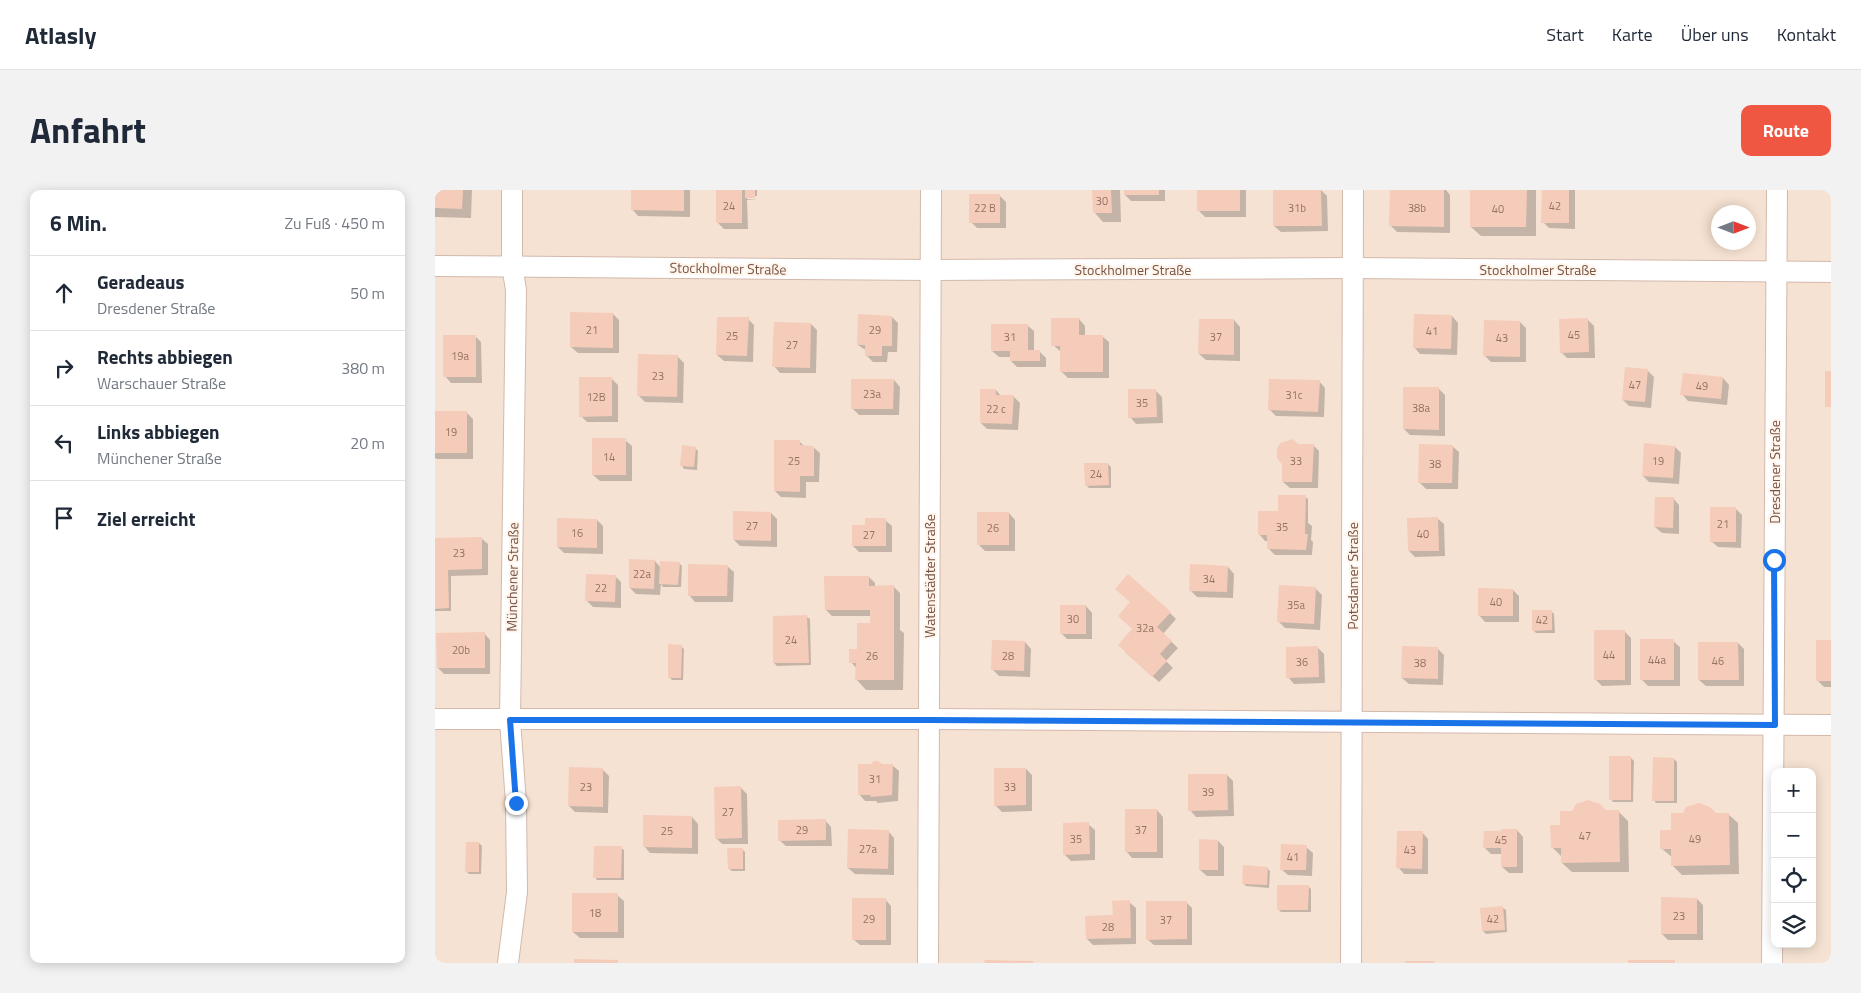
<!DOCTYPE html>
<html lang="de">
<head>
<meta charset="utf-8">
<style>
  :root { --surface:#fff; --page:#f2f2f3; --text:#1f2937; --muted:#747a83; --line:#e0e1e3; --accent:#ef5742 }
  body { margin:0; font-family:"Titillium Web",sans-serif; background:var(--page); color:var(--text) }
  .controls { position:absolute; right:15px; bottom:15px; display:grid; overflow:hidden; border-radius:10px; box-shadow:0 2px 12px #0003 }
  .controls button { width:45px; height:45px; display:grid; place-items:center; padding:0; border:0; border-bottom:1px solid var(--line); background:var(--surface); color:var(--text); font:25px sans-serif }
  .compass { position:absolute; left:1276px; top:15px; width:45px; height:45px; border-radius:50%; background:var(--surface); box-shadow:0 2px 12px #0003; rotate:90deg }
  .stop { position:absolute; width:15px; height:15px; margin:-11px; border:4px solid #1a73e8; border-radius:50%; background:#fff }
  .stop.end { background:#1a73e8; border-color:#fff; box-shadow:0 1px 5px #0008 }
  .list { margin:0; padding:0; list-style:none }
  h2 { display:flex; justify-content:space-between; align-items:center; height:65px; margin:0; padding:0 20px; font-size:21px }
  h2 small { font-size:16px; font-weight:400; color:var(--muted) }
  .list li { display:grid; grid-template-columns:32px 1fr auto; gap:15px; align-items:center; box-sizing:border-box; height:75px; padding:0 20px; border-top:1px solid var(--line) }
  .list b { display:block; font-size:19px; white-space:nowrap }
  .list p { margin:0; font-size:16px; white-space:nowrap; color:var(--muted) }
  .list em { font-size:16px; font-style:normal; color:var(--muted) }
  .icon { flex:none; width:28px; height:28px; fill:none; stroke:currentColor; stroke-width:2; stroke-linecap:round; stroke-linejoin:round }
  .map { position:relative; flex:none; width:1396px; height:773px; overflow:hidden; border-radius:10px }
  header { display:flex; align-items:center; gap:30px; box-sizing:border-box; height:70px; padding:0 25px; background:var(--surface); border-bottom:1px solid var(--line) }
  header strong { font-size:24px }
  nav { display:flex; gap:28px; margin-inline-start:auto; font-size:18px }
  .intro { display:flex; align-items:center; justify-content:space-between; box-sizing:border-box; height:120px; padding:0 30px }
  h1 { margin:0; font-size:35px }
  .button { padding:12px 22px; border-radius:10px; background:var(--accent); color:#fff; font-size:18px; font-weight:700 }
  main { display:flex; gap:30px; padding:0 30px }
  aside { flex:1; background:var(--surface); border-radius:10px; box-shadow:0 2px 12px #0003 }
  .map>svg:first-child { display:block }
  .residential { fill:#f6e2d2; fill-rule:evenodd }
  .shadow { fill:#0003 }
  .building { fill:#f5cbba }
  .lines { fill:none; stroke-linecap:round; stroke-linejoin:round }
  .street-casing { stroke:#d2b9ac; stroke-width:22 }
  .street { stroke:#fff; stroke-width:20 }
  .route { stroke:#1a73e8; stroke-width:6 }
  .labels { text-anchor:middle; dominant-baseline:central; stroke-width:4; stroke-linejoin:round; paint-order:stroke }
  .number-label { font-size:11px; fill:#977264 }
  .street-label { font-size:14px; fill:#785448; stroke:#fff5eb }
</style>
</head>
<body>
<header>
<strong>Atlasly</strong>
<nav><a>Start</a><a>Karte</a><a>Über uns</a><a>Kontakt</a></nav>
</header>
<div class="intro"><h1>Anfahrt</h1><a class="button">Route</a></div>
<main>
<aside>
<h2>6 Min.<small>Zu Fuß · 450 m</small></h2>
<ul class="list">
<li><svg class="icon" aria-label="ahead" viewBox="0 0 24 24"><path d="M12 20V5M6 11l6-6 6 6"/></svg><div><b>Geradeaus</b><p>Dresdener Straße</p></div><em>50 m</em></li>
<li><svg class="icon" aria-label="right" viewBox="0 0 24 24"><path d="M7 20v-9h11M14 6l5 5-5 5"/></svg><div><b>Rechts abbiegen</b><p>Warschauer Straße</p></div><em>380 m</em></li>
<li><svg class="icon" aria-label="left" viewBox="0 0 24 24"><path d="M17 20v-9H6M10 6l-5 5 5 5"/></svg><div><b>Links abbiegen</b><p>Münchener Straße</p></div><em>20 m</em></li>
<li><svg class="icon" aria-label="arrive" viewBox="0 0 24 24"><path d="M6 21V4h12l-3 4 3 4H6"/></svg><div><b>Ziel erreicht</b></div></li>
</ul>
</aside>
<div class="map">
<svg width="1396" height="773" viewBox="0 0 1396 773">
  <rect width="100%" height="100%" fill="#fef1e4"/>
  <path class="residential" d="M0,0H1396V773H0ZM1284,22H1314V52H1284ZM1340,582H1377V754H1340Z"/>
  <g class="shadow">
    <polygon points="0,0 37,0 36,28 0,27"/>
    <polygon points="197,0 255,0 255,27 203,26 197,19"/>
    <polygon points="282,0 322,0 322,6 312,7 312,9 322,10 312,10 313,39 289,39 282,32"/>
    <polygon points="658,0 685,0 686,32 668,32 659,22"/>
    <polygon points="690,0 730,0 730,11 696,11 690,5"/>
    <polygon points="763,0 811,0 811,27 770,27 763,20"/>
    <polygon points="886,0 892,6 893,41 846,42 839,36"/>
    <polygon points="956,0 1011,0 1015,5 1015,43 962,42 956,36"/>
    <polygon points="1036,0 1101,0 1101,46 1046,46 1036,37"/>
    <polygon points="1108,0 1140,0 1140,39 1114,38 1108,32"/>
    <polygon points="565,6 571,12 571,38 542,38 536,32"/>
    <polygon points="178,124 184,130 184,163 143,163 136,157"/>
    <polygon points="1017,126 1023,133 1022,165 985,164 979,157"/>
    <polygon points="457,127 463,133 462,162 453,162 452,172 438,172 431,165 432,161 423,155"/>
    <polygon points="313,129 319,135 318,172 289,171 282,165"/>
    <polygon points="644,129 650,136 650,146 667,146 674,152 674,188 633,188 626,181 626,162 618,155"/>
    <polygon points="799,130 805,137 805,171 771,170 764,164"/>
    <polygon points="1153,130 1159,136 1160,168 1132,168 1126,162"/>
    <polygon points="1085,132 1091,138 1091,172 1056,172 1049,165"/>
    <polygon points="376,134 382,140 381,183 345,183 339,176"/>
    <polygon points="592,135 599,141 599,162 605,162 611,168 611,177 582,177 576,171 576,167 564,167 557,161"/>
    <polygon points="40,146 46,152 47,193 16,193 10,186"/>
    <polygon points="243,167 249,173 248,213 210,212 203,205"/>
    <polygon points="1213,181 1219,187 1216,218 1194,216 1188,210"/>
    <polygon points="176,188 183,195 183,232 152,232 146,226"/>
    <polygon points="1288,188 1294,195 1292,215 1253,211 1247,204"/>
    <polygon points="459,190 465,197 464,225 424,225 417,218"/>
    <polygon points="884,191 890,198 889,227 841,226 835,220"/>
    <polygon points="1004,199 1010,205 1010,246 975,245 969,239"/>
    <polygon points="561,200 566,206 578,206 585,213 583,240 552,239 546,233"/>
    <polygon points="720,200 727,207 728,233 701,234 695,227"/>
    <polygon points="31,222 38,229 38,269 2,269 0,268 0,223"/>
    <polygon points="190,250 197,256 197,291 165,291 158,285"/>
    <polygon points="365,252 370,257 378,257 385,263 384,292 371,292 371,308 346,307 340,301"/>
    <polygon points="862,255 878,255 884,261 883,298 855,298 848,292"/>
    <polygon points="1017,256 1024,262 1023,299 991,299 984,292"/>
    <polygon points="1240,257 1246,263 1244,294 1214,292 1208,286"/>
    <polygon points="260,258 263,261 262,280 249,279 247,276"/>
    <polygon points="673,274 676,277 676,298 654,298 651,295"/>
    <polygon points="870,307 873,309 873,333 877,336 876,350 878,352 877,365 840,365 834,359 834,351 830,351 824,344 844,323"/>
    <polygon points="1238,308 1244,315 1244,344 1227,343 1220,337"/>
    <polygon points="1300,318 1307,325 1306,358 1283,357 1276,351"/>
    <polygon points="336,323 342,329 342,357 305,356 299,350"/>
    <polygon points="574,323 580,330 580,361 550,361 543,354"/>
    <polygon points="1002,328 1009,334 1010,366 980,367 974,361"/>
    <polygon points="162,330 168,336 168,364 129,363 123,357"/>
    <polygon points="450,330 457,336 457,362 424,362 418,356 432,336"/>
    <polygon points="46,348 53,354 53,385 16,386 16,421 0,421 0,349"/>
    <polygon points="220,371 226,378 244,373 247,376 246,397 228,397 226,394 225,405 201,404 195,398"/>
    <polygon points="292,376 299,382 298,412 260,412 254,405"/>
    <polygon points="793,377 799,384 798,408 762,407 755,400"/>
    <polygon points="180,386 186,392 186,418 158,417 152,411"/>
    <polygon points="434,387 440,393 440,397 459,397 465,403 465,440 469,443 468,500 431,500 422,490 422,479 416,472 438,434 436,426 397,426 391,420"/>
    <polygon points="880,398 887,405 885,440 850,438 844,432"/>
    <polygon points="1078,400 1084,406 1084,432 1050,432 1044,425"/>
    <polygon points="697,413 735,423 741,429 728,444 743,458 731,471 738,478 724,492 690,462 699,439"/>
    <polygon points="651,416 657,423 657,449 632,449 626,443"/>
    <polygon points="1116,421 1119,424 1120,443 1101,443 1098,440"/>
    <polygon points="372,427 375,429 376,475 342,476 339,473"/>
    <polygon points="1189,441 1196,448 1196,495 1167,496 1161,490"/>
    <polygon points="49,443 55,450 55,484 9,484 3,478"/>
    <polygon points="1238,451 1245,457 1245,496 1213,496 1206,489"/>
    <polygon points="1396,451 1396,497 1389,497 1382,490"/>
    <polygon points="590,452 596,459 595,487 564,486 558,480"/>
    <polygon points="1303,453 1309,459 1309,496 1271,496 1264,490"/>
    <polygon points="246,456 249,459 248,490 237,490 234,487"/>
    <polygon points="883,458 889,464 890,493 859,494 853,487"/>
    <polygon points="1002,458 1009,465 1008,495 974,494 967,488"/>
    <polygon points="1196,568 1199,571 1198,612 1178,612 1176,609"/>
    <polygon points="1239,569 1242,572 1242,613 1221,613 1219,610"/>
    <polygon points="447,575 457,575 464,581 463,611 443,613 441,611 430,611 424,604"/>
    <polygon points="591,579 597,585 597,621 567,622 560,615"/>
    <polygon points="168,580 174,586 173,623 140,622 134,616"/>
    <polygon points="792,585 798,591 799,626 761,627 755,620"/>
    <polygon points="306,598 312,604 313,654 287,654 281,648"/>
    <polygon points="722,620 728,627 728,668 697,668 691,661"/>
    <polygon points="1170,621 1183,621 1193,631 1194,682 1137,682 1127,673 1127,667 1117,657"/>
    <polygon points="1281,624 1293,624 1303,633 1304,684 1247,685 1238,676 1238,668 1226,658"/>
    <polygon points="257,627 263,634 263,664 215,663 209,656"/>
    <polygon points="390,630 396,637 397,656 351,656 344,650"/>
    <polygon points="653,634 660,640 660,670 636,671 629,664"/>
    <polygon points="1082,640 1088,647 1088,683 1074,683 1067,677 1068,664 1056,664 1050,658"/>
    <polygon points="453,641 459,648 459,685 420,684 413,678"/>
    <polygon points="987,642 993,649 993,684 969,684 963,677"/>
    <polygon points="783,651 789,657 789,686 772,686 765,680"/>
    <polygon points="44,653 47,656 46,684 34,684 31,681"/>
    <polygon points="871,657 878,663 877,686 853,685 846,679"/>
    <polygon points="186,658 189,660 189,690 162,690 160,687"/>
    <polygon points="307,659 310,662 310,681 297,681 294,679"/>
    <polygon points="832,678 835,681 834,698 811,696 808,693"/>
    <polygon points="873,696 876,699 876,722 846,722 843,719"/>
    <polygon points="182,705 189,711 189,748 145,748 138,742"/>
    <polygon points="450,709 456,716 456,755 425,755 418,749"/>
    <polygon points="1262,709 1268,715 1268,750 1233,750 1227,744"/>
    <polygon points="694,712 701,718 701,754 658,755 652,749"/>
    <polygon points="751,712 757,718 757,755 719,755 712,749"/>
    <polygon points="1068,718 1071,720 1072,742 1051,744 1048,741"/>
  </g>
  <g class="building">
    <polygon points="0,0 28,0 27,19 0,18"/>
    <polygon points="196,0 249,0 249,21 196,20"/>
    <rect x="281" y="0" width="26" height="33"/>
    <rect x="310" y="0" width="10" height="8"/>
    <polygon points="657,0 676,0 677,23 658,23"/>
    <rect x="689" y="0" width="35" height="5"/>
    <rect x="762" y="0" width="43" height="21"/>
    <polygon points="838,0 886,0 887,36 838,36"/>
    <polygon points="955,0 1009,0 1009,37 954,36"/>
    <polygon points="1035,0 1092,0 1091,37 1035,37"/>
    <polygon points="1107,0 1134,0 1134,33 1106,33"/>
    <rect x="534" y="4" width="31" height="29"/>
    <polygon points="135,122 178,123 178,158 135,157"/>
    <polygon points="423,124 457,126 457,156 447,156 447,166 430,166 430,155 422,155"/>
    <polygon points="979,124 1017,125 1016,159 978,158"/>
    <polygon points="282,127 314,127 312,166 281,165"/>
    <polygon points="616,128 644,128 644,145 668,145 668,182 625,182 625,156 616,156"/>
    <polygon points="1153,128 1154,162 1125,163 1124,129"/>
    <polygon points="764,129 799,129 799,165 763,164"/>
    <polygon points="1049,130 1085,131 1085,167 1048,166"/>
    <polygon points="339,132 376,133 375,178 337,177"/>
    <polygon points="556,134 593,134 593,160 605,160 605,171 575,171 575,161 556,161"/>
    <rect x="8" y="145" width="33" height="42"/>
    <polygon points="203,164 243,165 242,207 202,206"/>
    <polygon points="1190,177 1213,179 1210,212 1187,210"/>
    <rect x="1390" y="181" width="6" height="36"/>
    <polygon points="1248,183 1288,187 1286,209 1245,205"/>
    <polygon points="144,187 177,187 177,226 144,227"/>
    <polygon points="416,189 459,189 458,219 416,219"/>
    <polygon points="834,189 885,190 883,222 833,220"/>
    <polygon points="968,197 1004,197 1004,240 968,239"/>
    <polygon points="545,199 561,199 561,205 579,205 577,234 545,233"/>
    <polygon points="693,199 721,199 722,227 693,228"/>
    <rect x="0" y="221" width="32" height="42"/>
    <rect x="157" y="248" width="34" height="37"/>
    <polygon points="858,249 863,254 879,254 877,292 847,292 847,274 842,268 842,259 845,253"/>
    <polygon points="339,250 365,250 365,255 379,256 379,286 365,286 365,302 339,301"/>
    <polygon points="1209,253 1240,256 1238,288 1207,286"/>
    <polygon points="984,254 1018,255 1017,293 983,293"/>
    <polygon points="247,255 261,257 259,277 245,276"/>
    <polygon points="649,273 673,273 674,295 650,296"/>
    <polygon points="843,305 871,305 870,344 873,344 871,360 832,359 832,345 823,345 823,321 843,321"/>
    <polygon points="1220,307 1239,307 1238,338 1219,337"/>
    <rect x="1275" y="317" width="26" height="35"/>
    <polygon points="298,321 336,322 336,351 298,350"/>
    <rect x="542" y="322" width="32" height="33"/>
    <polygon points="1003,327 1004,361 973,361 972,328"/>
    <polygon points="122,328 162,329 162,358 122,357"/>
    <polygon points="430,328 451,328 451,356 417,356 417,335 430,335"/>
    <polygon points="47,347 47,379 13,380 14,418 0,419 0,348"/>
    <polygon points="194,369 220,370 219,399 194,398"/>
    <polygon points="225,371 245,372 243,395 224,394"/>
    <polygon points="253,374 293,375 292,406 253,406"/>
    <polygon points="755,374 793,376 792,402 754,401"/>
    <polygon points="151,384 181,385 180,412 150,411"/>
    <polygon points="693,384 736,422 722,437 737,451 725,464 732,471 717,487 683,455 697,439 683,426 695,412 680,399"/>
    <polygon points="389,386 434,386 434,396 459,395 459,490 420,490 421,473 414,473 414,459 422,459 422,433 435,433 435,420 390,420"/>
    <polygon points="844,395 881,397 879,434 842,432"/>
    <polygon points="1043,398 1078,399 1078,426 1043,426"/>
    <rect x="625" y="415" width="26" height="29"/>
    <polygon points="1097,420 1117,420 1117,440 1097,441"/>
    <polygon points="372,425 374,473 338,473 338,426"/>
    <rect x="1159" y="440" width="31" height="50"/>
    <polygon points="50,442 50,478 2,478 1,443"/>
    <rect x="1205" y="449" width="34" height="41"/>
    <polygon points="557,450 590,451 589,481 556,480"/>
    <rect x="1381" y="450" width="15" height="41"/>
    <polygon points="1263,452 1303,452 1304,490 1263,490"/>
    <polygon points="233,454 247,455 246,488 233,488"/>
    <polygon points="883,456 884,487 851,488 851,457"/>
    <polygon points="967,456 1003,457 1003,489 966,488"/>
    <rect x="1174" y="566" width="22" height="44"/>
    <polygon points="1218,567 1239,568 1239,611 1217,611"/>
    <polygon points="439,571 443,571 447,574 458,574 457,605 436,607 435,605 423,605 423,574 436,574"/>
    <polygon points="134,577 168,578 168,617 133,616"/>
    <polygon points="559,578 591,578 591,615 559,616"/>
    <polygon points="753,584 792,584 793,620 753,621"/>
    <polygon points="306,596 307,648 280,649 279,597"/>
    <polygon points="1153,610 1165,614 1171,620 1184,620 1185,672 1126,673 1126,658 1116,658 1115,635 1125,635 1125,621 1137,621 1141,614"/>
    <polygon points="1264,613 1275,617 1281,623 1294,623 1295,675 1236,676 1236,659 1225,659 1225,640 1236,640 1236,623 1248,623 1251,617"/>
    <rect x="690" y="619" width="32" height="43"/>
    <polygon points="208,625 257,626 257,658 208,657"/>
    <polygon points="391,629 391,650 343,651 343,630"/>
    <polygon points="654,632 655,664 628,665 628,633"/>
    <polygon points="413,639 454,640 453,679 412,678"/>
    <polygon points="1066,639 1082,639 1082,677 1066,677 1066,658 1048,658 1049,641 1066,641"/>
    <polygon points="962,641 988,641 987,679 961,678"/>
    <polygon points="764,649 783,650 783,680 764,680"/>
    <polygon points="31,652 44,652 44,682 30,682"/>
    <polygon points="846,654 872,655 871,680 845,680"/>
    <polygon points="159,656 187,656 186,688 158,688"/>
    <polygon points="292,658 308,658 308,679 293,679"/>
    <polygon points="808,675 833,677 832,695 807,694"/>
    <polygon points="842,695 874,695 873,720 842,720"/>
    <rect x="137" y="703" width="46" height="39"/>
    <polygon points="1226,707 1262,708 1262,744 1226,744"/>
    <rect x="417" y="708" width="34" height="42"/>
    <polygon points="695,710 696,748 651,749 650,726 678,725 677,711"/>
    <polygon points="711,711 752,711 752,749 711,750"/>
    <polygon points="1068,716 1070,740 1047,741 1045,718"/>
    <polygon points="139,769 183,770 183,773 139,773"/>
    <polygon points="550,770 599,771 598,773 549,773"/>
    <rect x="1193" y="770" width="47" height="3"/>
    <rect x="970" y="771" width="29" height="2"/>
  </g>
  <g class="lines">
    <g class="street-casing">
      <g id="street">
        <polyline points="0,76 496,80 917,78 1396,82"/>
        <polyline points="0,529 494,529 1396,535"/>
        <polyline points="73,773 82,702 81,613 75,530 81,100 77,75 77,0"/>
        <polyline points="493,773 496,0"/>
        <polyline points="916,773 918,0"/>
        <path d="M1337,773C1340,515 1339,258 1342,0"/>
      </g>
    </g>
    <use href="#street" class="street"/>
  </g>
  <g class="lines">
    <polyline class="route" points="81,613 75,530 494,530 1340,535 1339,370"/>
  </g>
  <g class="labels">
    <g class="number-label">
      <text x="667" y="11">30</text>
      <text x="294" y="16">24</text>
      <text x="1120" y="16">42</text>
      <text x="550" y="18">22 B</text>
      <text x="862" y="18">31b</text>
      <text x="982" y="18">38b</text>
      <text x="1063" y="19">40</text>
      <text x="157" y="140">21</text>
      <text x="440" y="140">29</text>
      <text x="997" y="141">41</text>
      <text x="1139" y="145">45</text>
      <text x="297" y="146">25</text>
      <text x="575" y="147">31</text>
      <text x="781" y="147">37</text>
      <text x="1067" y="148">43</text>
      <text x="357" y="155">27</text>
      <text x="25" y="166">19a</text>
      <text x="223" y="186">23</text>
      <text x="1200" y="195">47</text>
      <text x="1267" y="196">49</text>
      <text x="437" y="204">23a</text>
      <text x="859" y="205">31c</text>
      <text x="161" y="207">12B</text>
      <text x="707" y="213">35</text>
      <text x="986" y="218">38a</text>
      <text x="561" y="219">22 c</text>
      <text x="16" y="242">19</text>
      <text x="174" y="267">14</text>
      <text x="359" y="271">25</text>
      <text x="861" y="271">33</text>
      <text x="1223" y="271">19</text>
      <text x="1000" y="274">38</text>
      <text x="661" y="284">24</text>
      <text x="1288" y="334">21</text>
      <text x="317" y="336">27</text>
      <text x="847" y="337">35</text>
      <text x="558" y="338">26</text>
      <text x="142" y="343">16</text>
      <text x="988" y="344">40</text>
      <text x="434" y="345">27</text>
      <text x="24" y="363">23</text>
      <text x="207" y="384">22a</text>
      <text x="774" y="389">34</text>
      <text x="166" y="398">22</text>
      <text x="1061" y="412">40</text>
      <text x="861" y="415">35a</text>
      <text x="638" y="429">30</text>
      <text x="1107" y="430">42</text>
      <text x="710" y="438">32a</text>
      <text x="356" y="450">24</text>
      <text x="26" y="460">20b</text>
      <text x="1174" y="465">44</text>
      <text x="437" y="466">26</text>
      <text x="573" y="466">28</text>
      <text x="1222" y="470">44a</text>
      <text x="1283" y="471">46</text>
      <text x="867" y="472">36</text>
      <text x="985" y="473">38</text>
      <text x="440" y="589">31</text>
      <text x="151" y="597">23</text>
      <text x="575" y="597">33</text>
      <text x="773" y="602">39</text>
      <text x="293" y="622">27</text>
      <text x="367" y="640">29</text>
      <text x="706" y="640">37</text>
      <text x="232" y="641">25</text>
      <text x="1150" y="646">47</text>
      <text x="641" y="649">35</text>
      <text x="1260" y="649">49</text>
      <text x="1066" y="650">45</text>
      <text x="433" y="659">27a</text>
      <text x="975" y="660">43</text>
      <text x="858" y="667">41</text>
      <text x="160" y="723">18</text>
      <text x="1244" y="726">23</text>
      <text x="434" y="729">29</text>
      <text x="1058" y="729">42</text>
      <text x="731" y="730">37</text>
      <text x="673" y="737">28</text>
    </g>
    <g class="street-label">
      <text transform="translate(293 78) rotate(1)">Stockholmer Straße</text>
      <text x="698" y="79">Stockholmer Straße</text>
      <text x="1103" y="79">Stockholmer Straße</text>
      <text transform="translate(1339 282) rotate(-90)">Dresdener Straße</text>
      <text transform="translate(494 386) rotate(-90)">Watenstädter Straße</text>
      <text transform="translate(917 386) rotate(-90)">Potsdamer Straße</text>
      <text transform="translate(77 387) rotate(-89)">Münchener Straße</text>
    </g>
  </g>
</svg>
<div class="controls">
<button>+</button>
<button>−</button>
<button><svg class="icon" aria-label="locate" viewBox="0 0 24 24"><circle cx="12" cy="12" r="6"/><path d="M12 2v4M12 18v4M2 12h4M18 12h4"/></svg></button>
<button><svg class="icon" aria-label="layers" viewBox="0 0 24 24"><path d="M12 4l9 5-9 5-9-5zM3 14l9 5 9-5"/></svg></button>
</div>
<svg class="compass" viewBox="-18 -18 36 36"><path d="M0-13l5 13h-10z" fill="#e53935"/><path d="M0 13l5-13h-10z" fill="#747a83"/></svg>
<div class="stop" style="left:1339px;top:370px"></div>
<div class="stop end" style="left:81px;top:613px"></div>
</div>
</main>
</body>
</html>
